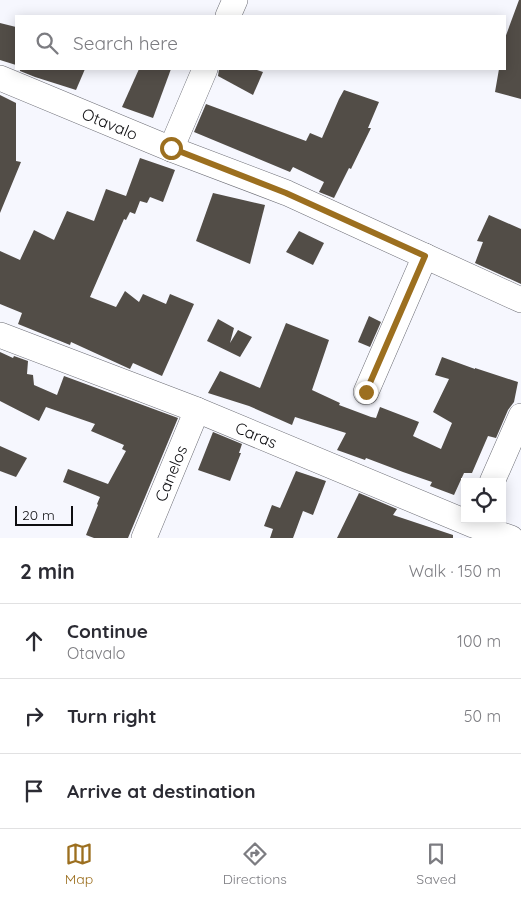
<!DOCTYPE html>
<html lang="en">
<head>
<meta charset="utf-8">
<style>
  :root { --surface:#fff; --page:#f7f7f7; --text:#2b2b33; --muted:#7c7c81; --line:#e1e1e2; --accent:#9c6f1f }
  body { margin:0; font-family:Quicksand,sans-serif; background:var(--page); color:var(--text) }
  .controls { position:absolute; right:15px; bottom:15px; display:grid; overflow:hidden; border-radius:0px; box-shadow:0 2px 12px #0003 }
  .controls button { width:45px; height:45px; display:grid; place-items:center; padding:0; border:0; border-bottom:1px solid var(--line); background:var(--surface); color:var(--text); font:25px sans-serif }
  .scale { position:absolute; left:15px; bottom:12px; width:58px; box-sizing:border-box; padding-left:5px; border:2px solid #0e0e11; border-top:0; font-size:14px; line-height:18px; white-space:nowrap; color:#0e0e11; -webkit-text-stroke:4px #f6f7fe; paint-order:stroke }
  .stop { position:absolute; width:15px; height:15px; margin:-11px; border:4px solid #9c6f1f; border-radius:50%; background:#fff }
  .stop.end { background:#9c6f1f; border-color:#fff; box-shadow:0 1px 5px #0008 }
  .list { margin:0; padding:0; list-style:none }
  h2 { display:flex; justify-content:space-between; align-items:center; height:65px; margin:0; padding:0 20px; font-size:21px }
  h2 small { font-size:16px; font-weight:400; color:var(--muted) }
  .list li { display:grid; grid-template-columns:32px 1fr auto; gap:15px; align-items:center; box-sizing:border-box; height:75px; padding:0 20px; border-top:1px solid var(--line) }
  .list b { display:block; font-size:19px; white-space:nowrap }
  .list p { margin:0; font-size:16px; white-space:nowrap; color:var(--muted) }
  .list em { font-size:16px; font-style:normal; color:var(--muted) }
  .icon { flex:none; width:28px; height:28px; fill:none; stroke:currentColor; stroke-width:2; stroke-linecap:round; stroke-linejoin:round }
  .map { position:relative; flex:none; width:521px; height:538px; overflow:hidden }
  .search { position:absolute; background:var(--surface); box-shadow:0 2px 12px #0003; left:15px; right:15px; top:15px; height:55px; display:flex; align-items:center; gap:12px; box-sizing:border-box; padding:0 18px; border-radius:0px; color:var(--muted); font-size:19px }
  .sheet { height:290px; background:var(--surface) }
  nav { display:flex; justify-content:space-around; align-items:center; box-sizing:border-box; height:70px; border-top:1px solid var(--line); background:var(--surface); font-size:14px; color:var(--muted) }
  nav a { display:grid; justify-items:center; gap:2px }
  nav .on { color:var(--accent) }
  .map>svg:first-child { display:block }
  .building { fill:#524d47 }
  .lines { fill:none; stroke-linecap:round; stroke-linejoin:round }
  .minor-casing { stroke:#6d6e76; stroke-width:26 }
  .minor { stroke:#fff; stroke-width:25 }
  .route { stroke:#9c6f1f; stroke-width:6 }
  .labels { text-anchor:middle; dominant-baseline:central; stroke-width:5; stroke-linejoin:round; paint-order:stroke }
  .street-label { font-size:16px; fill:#0e0e11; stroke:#f6f7fe }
</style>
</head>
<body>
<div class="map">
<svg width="521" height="538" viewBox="0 0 521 538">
  <rect width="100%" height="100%" fill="#f6f7fe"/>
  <g class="building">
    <polygon points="519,0 521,0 521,99 495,92 499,69 505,69 505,38"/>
    <polygon points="0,23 16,27 16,65 0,60"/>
    <polygon points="20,69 85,69 76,90 35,77 20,71"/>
    <polygon points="139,69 171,69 153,118 122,107"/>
    <polygon points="219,69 254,69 263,72 253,95 218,76"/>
    <polygon points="344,90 379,102 368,128 371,128 351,169 349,168 334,198 319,192 324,182 293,167 290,172 194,132 206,104 306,141 310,133 322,138 339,99"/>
    <polygon points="0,95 16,103 16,161 21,162 0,213"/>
    <polygon points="140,158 175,170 163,202 150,197 147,203 140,201 135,214 130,212 126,220 124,219 90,297 116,307 125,291 139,302 143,294 166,304 170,294 194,304 162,376 133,363 130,369 71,342 70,345 18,324 22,313 0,304 0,251 20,260 34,230 54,240 67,211 94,221 106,189 126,196"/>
    <polygon points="213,193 265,205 250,264 196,241"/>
    <polygon points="489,215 521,229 521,284 475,263 483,242 477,241"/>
    <polygon points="299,231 324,243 313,265 286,252"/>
    <polygon points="369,316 381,322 370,347 358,342"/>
    <polygon points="218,319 234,328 230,343 238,330 252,337 240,357 207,341"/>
    <polygon points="286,323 329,340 312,390 340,403 339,405 371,417 376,418 380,407 419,422 413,436 441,449 452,423 433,412 449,379 435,375 442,357 475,369 475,368 518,382 514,402 508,410 496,438 488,436 472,473 464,473 454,495 430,486 432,482 403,472 366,458 365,460 337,450 346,433 295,417 292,425 249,406 208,393 220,371 260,388"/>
    <polygon points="0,352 13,358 14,356 28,361 27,374 33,375 34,385 57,395 64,376 178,418 128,538 94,538 86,535 98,505 97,504 100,497 63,482 68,469 108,484 126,451 122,449 124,445 91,431 95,424 46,407 39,421 0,401"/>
    <polygon points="213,432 242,444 239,453 241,453 230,481 198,470"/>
    <polygon points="0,446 27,458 16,477 0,471"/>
    <polygon points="296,471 326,481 313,515 303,511 293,538 270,538 273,529 264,526 272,505 280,508"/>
    <polygon points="359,493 397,509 393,515 453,535 453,538 337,538"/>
  </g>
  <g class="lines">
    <g class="minor-casing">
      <g id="minor">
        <polyline points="228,16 235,0"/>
        <path id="s1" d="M0,78L171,149L287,193L521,300"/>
        <polyline points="171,149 205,69"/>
        <path id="s2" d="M0,335L197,410L473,525L511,538"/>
        <polyline points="366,392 425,256"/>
        <polyline points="492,482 521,416"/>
        <path id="s3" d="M144,538L197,410"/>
      </g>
    </g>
    <use href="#minor" class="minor"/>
  </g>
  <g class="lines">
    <polyline class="route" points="171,148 286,193 425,256 366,392"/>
  </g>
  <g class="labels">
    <g class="street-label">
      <text stroke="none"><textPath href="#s1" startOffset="119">Otavalo</textPath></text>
      <text stroke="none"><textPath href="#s2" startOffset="275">Caras</textPath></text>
      <text stroke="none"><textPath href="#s3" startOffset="70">Canelos</textPath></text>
    </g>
  </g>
</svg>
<div class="controls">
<button><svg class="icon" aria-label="locate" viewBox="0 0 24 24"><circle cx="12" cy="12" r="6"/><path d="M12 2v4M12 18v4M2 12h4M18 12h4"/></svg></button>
</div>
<div class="scale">20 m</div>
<div class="stop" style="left:171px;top:148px"></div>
<div class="stop end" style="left:366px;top:392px"></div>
<div class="search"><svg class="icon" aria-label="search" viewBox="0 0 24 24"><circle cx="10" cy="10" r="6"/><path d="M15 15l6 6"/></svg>Search here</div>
</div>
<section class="sheet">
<h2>2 min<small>Walk · 150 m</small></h2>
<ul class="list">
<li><svg class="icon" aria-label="ahead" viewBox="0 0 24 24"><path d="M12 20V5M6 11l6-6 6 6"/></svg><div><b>Continue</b><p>Otavalo</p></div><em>100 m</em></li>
<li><svg class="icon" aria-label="right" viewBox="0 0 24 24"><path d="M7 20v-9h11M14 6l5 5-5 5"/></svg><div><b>Turn right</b></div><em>50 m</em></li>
<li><svg class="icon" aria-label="arrive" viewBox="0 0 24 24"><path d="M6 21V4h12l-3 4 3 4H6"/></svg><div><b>Arrive at destination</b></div></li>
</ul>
</section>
<nav>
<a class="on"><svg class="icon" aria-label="map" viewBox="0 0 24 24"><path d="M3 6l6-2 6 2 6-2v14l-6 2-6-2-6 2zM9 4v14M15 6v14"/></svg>Map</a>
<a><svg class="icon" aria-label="directions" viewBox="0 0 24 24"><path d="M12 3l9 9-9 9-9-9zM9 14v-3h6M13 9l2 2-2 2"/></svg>Directions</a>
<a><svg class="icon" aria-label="saved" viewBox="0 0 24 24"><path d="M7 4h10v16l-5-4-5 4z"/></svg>Saved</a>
</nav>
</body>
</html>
